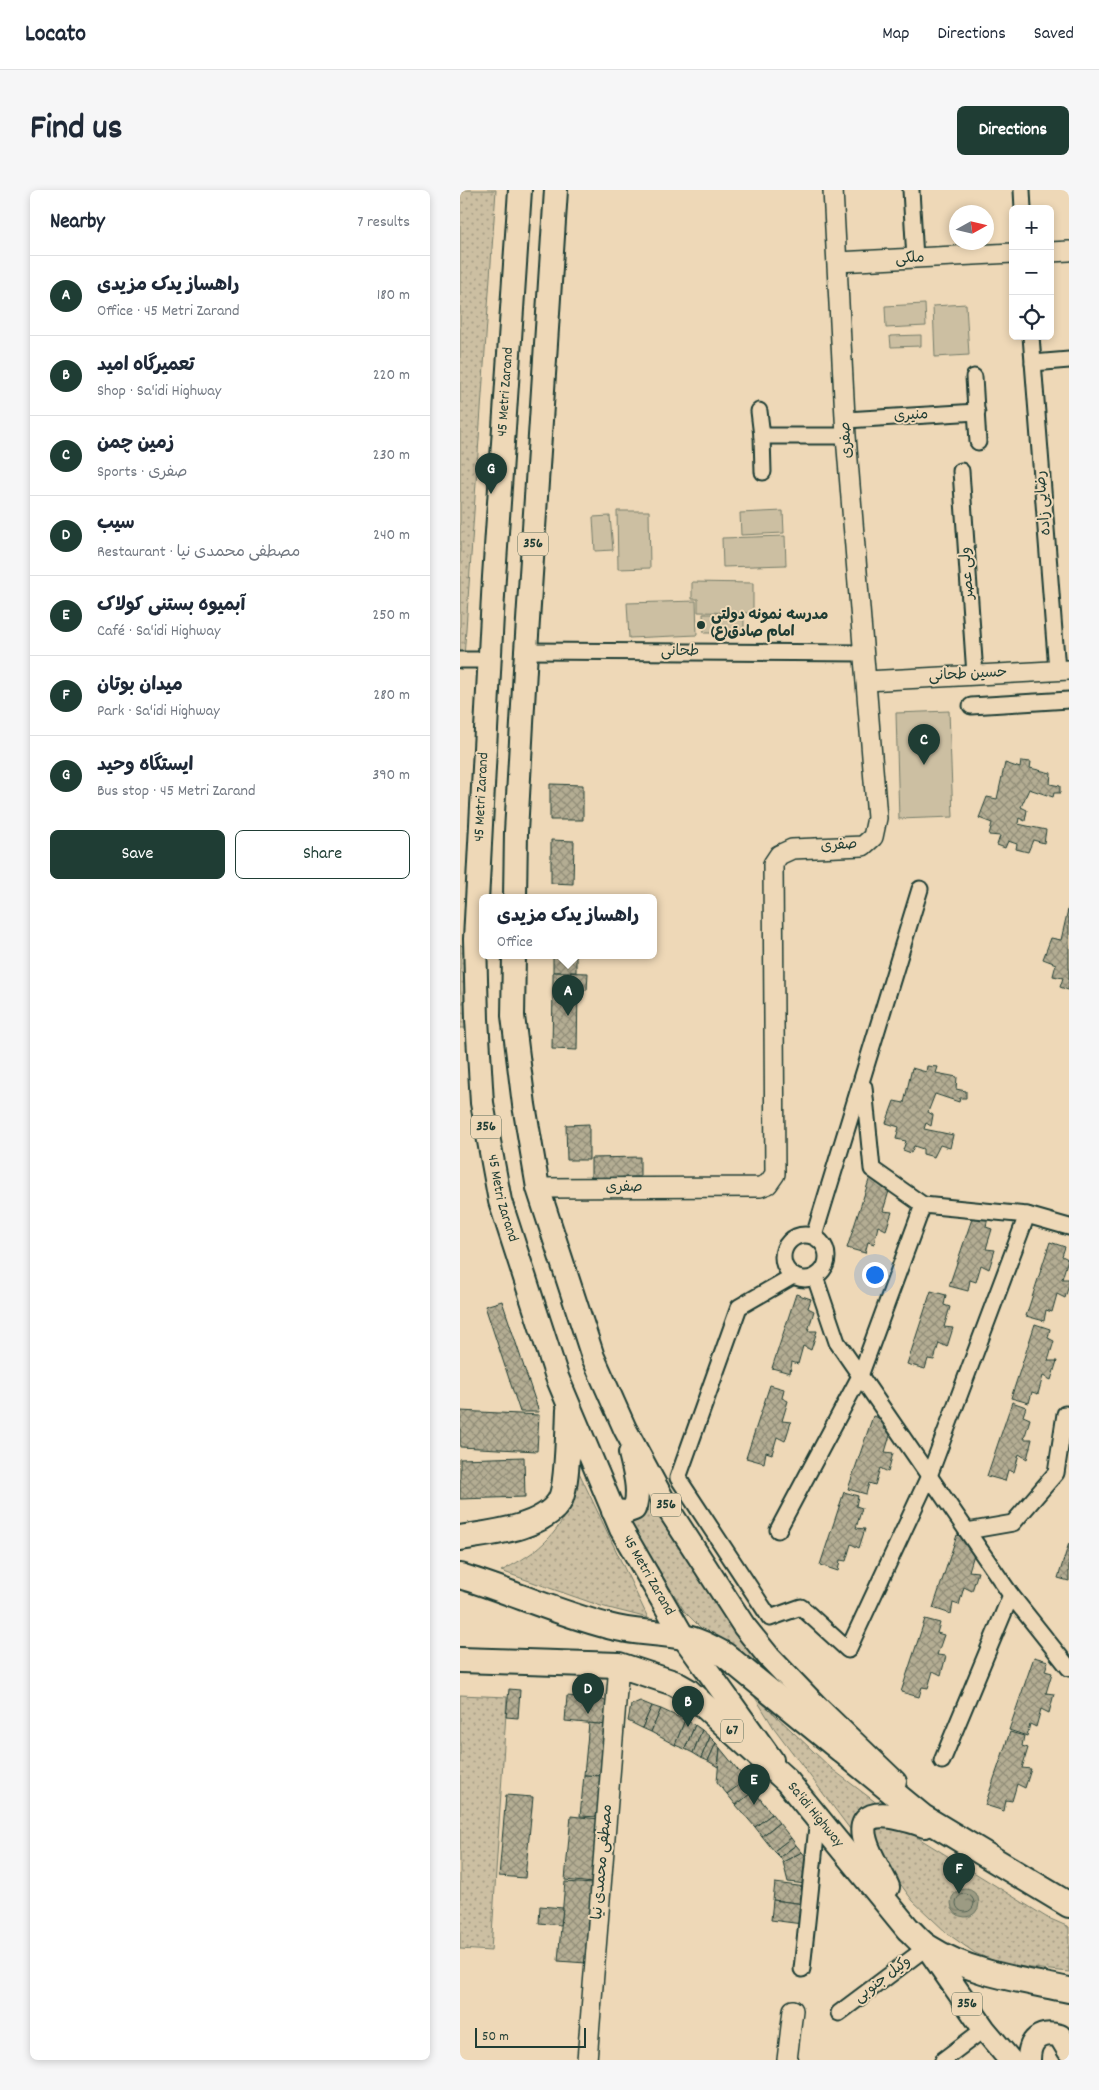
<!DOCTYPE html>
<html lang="en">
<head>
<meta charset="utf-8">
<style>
  :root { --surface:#fff; --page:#f6f6f7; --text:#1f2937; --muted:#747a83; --line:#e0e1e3; --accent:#1f3d34 }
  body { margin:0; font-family:Dekko,"Playpen Sans Arabic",sans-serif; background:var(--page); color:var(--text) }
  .controls { position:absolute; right:15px; top:15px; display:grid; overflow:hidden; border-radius:8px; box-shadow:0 2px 8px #0003 }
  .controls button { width:45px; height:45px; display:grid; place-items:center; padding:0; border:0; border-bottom:1px solid var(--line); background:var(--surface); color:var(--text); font:25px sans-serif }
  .compass { position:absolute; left:489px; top:15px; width:45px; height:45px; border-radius:50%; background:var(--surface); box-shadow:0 2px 8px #0003; rotate:82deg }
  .scale { position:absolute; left:15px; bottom:12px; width:111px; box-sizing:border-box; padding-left:5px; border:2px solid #1f3d34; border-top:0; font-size:14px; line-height:18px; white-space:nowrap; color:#1f3d34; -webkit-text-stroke:4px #eed8b7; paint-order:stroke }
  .you { position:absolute; left:414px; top:1084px; width:18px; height:18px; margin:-12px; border:4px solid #fff; border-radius:50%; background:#1a73e8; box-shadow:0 0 0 8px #1a73e833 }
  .badge { display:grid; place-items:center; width:32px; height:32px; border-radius:50%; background:var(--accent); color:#fff; font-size:16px; font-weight:700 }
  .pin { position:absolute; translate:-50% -41px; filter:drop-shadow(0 1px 2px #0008) }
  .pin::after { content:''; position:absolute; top:26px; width:18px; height:15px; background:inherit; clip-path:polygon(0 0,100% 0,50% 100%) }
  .popup { position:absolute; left:19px; top:704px; width:178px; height:65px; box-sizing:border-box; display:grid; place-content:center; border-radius:8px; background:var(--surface); filter:drop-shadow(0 1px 4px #0005); font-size:16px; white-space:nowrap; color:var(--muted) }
  .popup b { font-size:19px; color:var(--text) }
  .popup::after { content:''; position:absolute; left:50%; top:100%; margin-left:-10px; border:10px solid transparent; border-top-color:var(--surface) }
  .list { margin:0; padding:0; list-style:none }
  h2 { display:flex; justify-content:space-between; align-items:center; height:65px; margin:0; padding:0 20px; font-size:21px }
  h2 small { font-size:16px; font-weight:400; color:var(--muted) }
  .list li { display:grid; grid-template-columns:32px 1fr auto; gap:15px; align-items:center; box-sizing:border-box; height:80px; padding:0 20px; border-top:1px solid var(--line) }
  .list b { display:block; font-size:19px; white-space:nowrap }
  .list p { margin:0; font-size:16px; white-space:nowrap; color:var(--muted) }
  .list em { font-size:16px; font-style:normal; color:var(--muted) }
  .actions { display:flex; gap:10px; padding:15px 20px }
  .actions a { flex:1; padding:11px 0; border:1px solid var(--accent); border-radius:8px; text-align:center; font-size:18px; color:var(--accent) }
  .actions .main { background:var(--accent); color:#fff }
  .icon { flex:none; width:28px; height:28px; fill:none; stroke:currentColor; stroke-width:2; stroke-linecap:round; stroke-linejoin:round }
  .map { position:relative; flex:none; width:609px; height:1870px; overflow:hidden; border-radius:8px }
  header { display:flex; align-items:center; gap:30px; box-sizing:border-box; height:70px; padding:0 25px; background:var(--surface); border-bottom:1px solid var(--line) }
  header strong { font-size:24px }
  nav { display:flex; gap:28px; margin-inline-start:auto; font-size:18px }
  .intro { display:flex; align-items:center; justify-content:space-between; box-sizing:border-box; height:120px; padding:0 30px }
  h1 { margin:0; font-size:35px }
  .button { padding:12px 22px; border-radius:8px; background:var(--accent); color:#fff; font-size:18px; font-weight:700 }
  main { display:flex; gap:30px; padding:0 30px }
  aside { flex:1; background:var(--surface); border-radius:8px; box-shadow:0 2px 8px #0003 }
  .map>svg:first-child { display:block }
  .green { fill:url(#green-dots); stroke:#767e6b }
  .pitch { fill:#ccbfa2; stroke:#767e6b }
  .water { fill:url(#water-ripples); stroke:#6a7563 }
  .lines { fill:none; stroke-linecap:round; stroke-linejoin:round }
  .shore { stroke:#516354; stroke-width:1 }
  .building { fill:url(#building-cross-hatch); stroke:#1f3d34 }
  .minor-casing { stroke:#1f3d34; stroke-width:19 }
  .tertiary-casing { stroke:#1f3d34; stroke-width:22 }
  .primary-casing { stroke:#1f3d34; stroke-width:26 }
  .trunk-casing { stroke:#1f3d34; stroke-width:28 }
  .minor { stroke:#eed8b7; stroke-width:15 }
  .tertiary { stroke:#eed8b7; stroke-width:19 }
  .primary { stroke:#eed8b7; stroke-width:22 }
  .trunk { stroke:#eed8b7; stroke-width:24 }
  .poi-dot { fill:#1f3d34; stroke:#eed8b7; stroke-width:2 }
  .labels { text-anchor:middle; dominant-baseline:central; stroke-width:4; stroke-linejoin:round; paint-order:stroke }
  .shield { fill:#eed8b7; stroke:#5d6c5b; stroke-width:1 }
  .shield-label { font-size:14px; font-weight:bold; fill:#1f3d34 }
  .street-label { font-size:15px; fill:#1f3d34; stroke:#eed8b7 }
  .poi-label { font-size:15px; font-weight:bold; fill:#1f3d34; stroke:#eed8b7; text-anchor:start }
</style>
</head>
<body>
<header>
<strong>Locato</strong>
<nav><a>Map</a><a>Directions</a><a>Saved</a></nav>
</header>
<div class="intro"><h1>Find us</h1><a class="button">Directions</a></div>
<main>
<aside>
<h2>Nearby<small>7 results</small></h2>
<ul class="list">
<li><span class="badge">A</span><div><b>راهساز یدک مزیدی</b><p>Office · 45 Metri Zarand</p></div><em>180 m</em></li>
<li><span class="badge">B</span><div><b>تعمیرگاه امید</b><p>Shop · Sa'idi Highway</p></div><em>220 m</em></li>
<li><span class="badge">C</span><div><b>زمین چمن</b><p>Sports · صفری</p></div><em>230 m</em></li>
<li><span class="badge">D</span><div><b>سیب</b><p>Restaurant · مصطفی محمدی نیا</p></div><em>240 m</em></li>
<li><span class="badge">E</span><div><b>آبمیوه بستنی کولاک</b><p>Café · Sa'idi Highway</p></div><em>250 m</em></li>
<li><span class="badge">F</span><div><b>میدان بوتان</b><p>Park · Sa'idi Highway</p></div><em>280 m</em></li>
<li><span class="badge">G</span><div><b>ایستگاه وحید</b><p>Bus stop · 45 Metri Zarand</p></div><em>390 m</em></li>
</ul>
<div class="actions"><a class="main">Save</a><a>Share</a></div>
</aside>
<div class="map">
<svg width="609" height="1870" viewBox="0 0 609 1870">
  <defs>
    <pattern id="green-dots" width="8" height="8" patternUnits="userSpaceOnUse" patternTransform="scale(1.25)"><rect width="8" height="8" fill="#ccbfa2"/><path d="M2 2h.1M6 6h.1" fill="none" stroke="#a59c85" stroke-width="1.8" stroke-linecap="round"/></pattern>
    <pattern id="water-ripples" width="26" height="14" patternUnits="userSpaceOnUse" patternTransform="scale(1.25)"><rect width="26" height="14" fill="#9c9b83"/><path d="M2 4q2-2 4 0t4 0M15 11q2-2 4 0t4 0" fill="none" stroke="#7f806c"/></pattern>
    <pattern id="building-cross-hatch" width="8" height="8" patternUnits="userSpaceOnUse" patternTransform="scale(1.25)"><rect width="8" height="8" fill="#b4ad93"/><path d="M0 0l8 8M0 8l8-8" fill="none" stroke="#928e79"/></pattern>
  </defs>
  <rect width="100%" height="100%" fill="#eed8b7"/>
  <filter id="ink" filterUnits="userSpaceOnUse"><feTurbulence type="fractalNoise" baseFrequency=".02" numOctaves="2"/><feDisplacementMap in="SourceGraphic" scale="10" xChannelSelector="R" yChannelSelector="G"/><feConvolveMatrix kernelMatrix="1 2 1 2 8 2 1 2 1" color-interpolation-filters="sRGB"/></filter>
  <g filter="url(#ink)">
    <g class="green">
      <polygon points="0,0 36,0 4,468 0,467"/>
      <polygon points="0,754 7,761 8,838 0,838"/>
      <path d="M115,1274L188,1428L141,1416L41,1381C69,1367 97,1349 108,1317C112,1304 113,1288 115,1274Z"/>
      <path d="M190,1295L314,1485L275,1457L244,1441L225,1422L169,1332C192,1329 190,1313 190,1295Z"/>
      <path d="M293,1504L372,1579L418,1614C406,1615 402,1619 395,1628L396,1647L314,1538Z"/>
      <polygon points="0,1505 47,1507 31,1761 0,1759"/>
      <polygon points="416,1636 444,1639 586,1727 609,1737 609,1782 544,1775 515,1763 488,1744 453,1711 415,1660 413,1641"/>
    </g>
    <g class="pitch">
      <polygon points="465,114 466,136 426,138 425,116"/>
      <polygon points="506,114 509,165 475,167 473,116"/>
      <polygon points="461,145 461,156 431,157 430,146"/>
      <polygon points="157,321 189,321 190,378 158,379"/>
      <polygon points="323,321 324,343 281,345 280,323"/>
      <polygon points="150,326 153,360 135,361 133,327"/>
      <polygon points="325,346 326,375 263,377 262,348"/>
      <polygon points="232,392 293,393 293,423 238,422 238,409 232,409"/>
      <polygon points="236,411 237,445 169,448 167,413"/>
      <polygon points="243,424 284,424 284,443 244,443"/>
      <polygon points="489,521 493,627 439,629 436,523"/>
    </g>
    <circle class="water" cx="505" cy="1713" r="14"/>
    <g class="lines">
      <circle class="shore" cx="505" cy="1713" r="9"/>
    </g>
    <g class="building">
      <polygon points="561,571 571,572 570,578 591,583 590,594 600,596 600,603 594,603 593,607 569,599 561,617 567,620 565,631 559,628 558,634 586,640 584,653 573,650 568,662 556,659 557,654 548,651 545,658 537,655 540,646 529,645 532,633 519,628 527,607 537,609 545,573 560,578"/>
      <polygon points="90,594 123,595 123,630 90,630"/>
      <polygon points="91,650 114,651 113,694 91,693"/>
      <polygon points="609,715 609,799 608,800 600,797 603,788 593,786 596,774 583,769 591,748 601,750"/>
      <rect x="93" y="765" width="23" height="17"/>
      <polygon points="93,782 128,783 127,800 93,799"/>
      <polygon points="93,799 118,799 117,860 92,859"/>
      <polygon points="467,876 478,877 476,883 497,887 496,899 506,901 506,908 500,908 499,912 475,904 468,922 473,925 471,936 466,933 464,939 493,945 490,958 480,955 474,967 463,964 463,959 454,956 451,963 443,960 446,951 436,949 439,937 426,933 434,911 444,913 452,878 466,882"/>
      <polygon points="129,934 129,970 107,970 106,935"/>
      <polygon points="180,967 180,987 131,988 131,968"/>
      <polygon points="411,984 426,989 423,998 429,1001 423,1021 432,1022 426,1040 418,1036 414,1054 408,1052 405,1063 387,1058"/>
      <polygon points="514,1023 528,1027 526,1037 532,1039 526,1059 535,1060 529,1079 521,1075 516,1092 510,1090 508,1101 489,1096"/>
      <polygon points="590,1052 605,1057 602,1066 608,1069 602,1089 609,1089 609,1095 605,1108 597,1104 592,1122 586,1120 584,1131 566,1126"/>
      <polygon points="471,1101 486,1105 484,1115 490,1117 484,1137 493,1138 487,1157 479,1153 474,1170 468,1169 465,1179 447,1174"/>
      <polygon points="336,1104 351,1109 348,1118 354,1121 348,1141 357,1141 351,1160 343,1156 338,1174 332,1172 330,1183 312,1178"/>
      <polygon points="42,1111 79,1222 60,1222 25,1116"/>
      <polygon points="575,1134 590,1139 588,1148 594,1151 588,1171 597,1171 591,1190 583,1186 578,1204 572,1202 569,1213 551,1208"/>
      <polygon points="310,1195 324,1199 322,1208 328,1211 322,1231 331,1232 325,1251 317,1247 312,1264 306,1262 304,1273 286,1268"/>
      <polygon points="552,1212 566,1217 563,1226 570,1229 564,1249 572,1249 567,1269 559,1264 554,1282 548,1280 545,1291 527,1286"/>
      <polygon points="0,1221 79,1225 77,1261 0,1257"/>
      <polygon points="413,1226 427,1230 424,1239 431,1242 425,1262 433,1263 428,1282 420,1278 415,1295 409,1293 406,1304 388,1299"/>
      <polygon points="64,1267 65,1307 0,1309 0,1269"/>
      <polygon points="384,1302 398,1306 396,1316 402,1318 396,1338 405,1339 399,1358 391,1354 386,1371 380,1370 378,1381 360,1375"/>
      <polygon points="497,1345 512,1349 509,1359 515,1361 509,1381 518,1382 512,1401 504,1397 499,1415 493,1413 491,1424 473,1418"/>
      <polygon points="609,1353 609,1391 598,1388"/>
      <polygon points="465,1429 480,1433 477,1443 484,1445 477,1465 486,1466 481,1485 473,1481 468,1498 462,1497 459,1507 441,1502"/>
      <polygon points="574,1467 588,1471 585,1481 592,1483 586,1503 594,1504 589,1523 581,1519 576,1537 570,1534 567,1546 549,1540"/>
      <polygon points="49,1499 60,1500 58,1528 46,1527"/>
      <polygon points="107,1506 141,1509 147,1512 147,1535 105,1531"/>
      <polygon points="180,1511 192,1516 182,1538 168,1531 171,1515"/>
      <polygon points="192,1516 201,1519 191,1542 182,1538"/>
      <polygon points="201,1519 225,1530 215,1555 191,1542"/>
      <polygon points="225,1530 235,1535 225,1559 215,1555"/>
      <polygon points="129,1533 147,1535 143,1586 124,1585"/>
      <polygon points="235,1535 242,1540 233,1563 225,1559"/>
      <polygon points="242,1540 250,1547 241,1568 233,1563"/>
      <polygon points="550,1542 564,1546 562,1556 568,1558 562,1578 571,1579 565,1598 557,1594 552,1611 546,1610 544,1621 525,1615"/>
      <polygon points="250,1547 256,1553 248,1571 241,1568"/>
      <polygon points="256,1553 260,1558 258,1577 248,1571"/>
      <polygon points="260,1558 286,1590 267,1604 257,1592"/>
      <polygon points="124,1585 143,1586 139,1627 120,1626"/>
      <polygon points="286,1590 294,1601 276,1615 267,1604"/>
      <polygon points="294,1601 312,1624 295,1637 276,1615"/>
      <polygon points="46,1605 73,1607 65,1688 39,1686"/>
      <polygon points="312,1624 319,1633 302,1646 295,1637"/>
      <polygon points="111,1626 139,1629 133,1693 105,1690"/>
      <polygon points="319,1633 331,1648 314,1661 302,1646"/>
      <polygon points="331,1648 336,1655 320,1667 314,1661"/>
      <polygon points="336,1655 342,1662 323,1672 320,1667"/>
      <polygon points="342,1662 347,1668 346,1694 328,1692 323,1672"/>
      <polygon points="105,1692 133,1694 126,1773 98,1771"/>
      <polygon points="315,1693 346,1697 344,1714 313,1710"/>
      <polygon points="313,1710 344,1714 342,1734 311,1730"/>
      <polygon points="80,1716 103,1718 101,1735 79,1733"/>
    </g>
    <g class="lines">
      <g class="minor-casing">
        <g id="minor">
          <polyline points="451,0 455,69"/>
          <polyline points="562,0 563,19"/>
          <polyline points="571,146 597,480"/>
          <polyline points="573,173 609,170"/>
          <polyline points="514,187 518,252"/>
          <polyline points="299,221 302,246 386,246"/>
          <polyline points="386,230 517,222"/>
          <polyline points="302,246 303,282"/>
          <polyline points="501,281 515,485"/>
          <polyline points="66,461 403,463"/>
          <polyline points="0,470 29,470"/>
          <polyline points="511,516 609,510"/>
          <polyline points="404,897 412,979 463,1015 567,1025 609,1037"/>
          <circle cx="345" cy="1067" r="22"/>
          <polyline points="354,1046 460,699"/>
          <polyline points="333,1086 279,1117 218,1288 310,1428 341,1417 388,1460 469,1286 567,1025"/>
          <polyline points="355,1087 377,1152 551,1405 609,1478"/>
          <polyline points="318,1340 400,1186 463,1015"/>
          <polyline points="507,1341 553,1333 596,1283 605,1224 609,1225"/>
          <polyline points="482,1571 551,1405"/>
          <polyline points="342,1779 358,1627"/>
          <polyline points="379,1823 467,1757"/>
          <polyline points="483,1870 524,1839"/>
        </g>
      </g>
      <g class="tertiary-casing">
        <g id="tertiary">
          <polyline points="590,62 609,61"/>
          <polyline points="377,72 553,63"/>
          <polyline points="406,491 609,480"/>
          <polyline points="78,998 300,997 308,994 315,984 313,674 319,665 332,659 403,656 413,647 417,628 386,246 373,0"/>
          <polyline points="127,1870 159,1475"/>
          <polyline points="327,1870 333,1820"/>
        </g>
      </g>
      <g class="primary-casing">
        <g id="primary">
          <path id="s1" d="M60,0L34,387L15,749L17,829L22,913L40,1011L97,1187L161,1339L224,1448L312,1570"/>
          <polyline points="55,707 56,642 66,461 96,0"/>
          <polyline points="54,765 53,826 64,915 78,998 133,1167 165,1239 207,1317 284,1436 309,1467 358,1518 435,1592"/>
          <path d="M153,1321L166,1322L174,1319C181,1302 174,1281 170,1263"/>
          <polyline points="467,1757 524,1839 550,1870"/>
          <path d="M569,1870C569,1850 580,1840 600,1846L609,1861"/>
        </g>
      </g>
      <g class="trunk-casing">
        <g id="trunk">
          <path d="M0,1348C29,1343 81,1339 99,1312C108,1298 108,1240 109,1220"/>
          <path d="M0,1386C50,1401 97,1423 148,1436C172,1443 198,1442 223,1447C238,1450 252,1458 265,1465L463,1627L609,1715"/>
          <path id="s2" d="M0,1470L159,1475L214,1493L228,1501L327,1591L448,1739C455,1745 461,1753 468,1757C510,1784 562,1790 609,1800"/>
          <path d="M427,1697C420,1682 409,1666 405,1651C393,1610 447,1629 465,1635"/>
        </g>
      </g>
      <use href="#minor" class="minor"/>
      <use href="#tertiary" class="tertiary"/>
      <use href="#primary" class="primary"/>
      <use href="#trunk" class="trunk"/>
    </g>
  </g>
  <circle class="poi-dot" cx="241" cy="435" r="5"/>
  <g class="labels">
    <g class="shield">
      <rect x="58" y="342.5" width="30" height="23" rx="4"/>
      <rect x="11" y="925.5" width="30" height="23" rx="4"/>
      <rect x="191" y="1303.5" width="30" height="23" rx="4"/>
      <rect x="261" y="1529.5" width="22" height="23" rx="4"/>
      <rect x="492" y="1802.5" width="30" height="23" rx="4"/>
    </g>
    <g class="shield-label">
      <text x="73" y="354">356</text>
      <text x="26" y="937">356</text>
      <text x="206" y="1315">356</text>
      <text x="272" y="1541">67</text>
      <text x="507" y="1814">356</text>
    </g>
    <g class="street-label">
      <text transform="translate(450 69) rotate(-3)">ملکی</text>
      <text transform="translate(46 202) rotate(-86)">45 Metri Zarand</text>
      <text transform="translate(451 226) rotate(-4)">منیری</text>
      <text transform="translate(387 250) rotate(-93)">صفری</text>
      <text transform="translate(584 313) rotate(-95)">رضایی زاده</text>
      <text transform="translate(508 383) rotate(-94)">ولی عصر</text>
      <text x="220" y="462">طحانی</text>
      <text transform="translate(508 485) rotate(-3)">حسین طحانی</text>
      <text transform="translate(22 607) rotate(-87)">45 Metri Zarand</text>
      <text transform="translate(379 656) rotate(-4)">صفری</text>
      <text x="164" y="998">صفری</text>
      <text stroke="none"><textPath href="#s1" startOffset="1012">45 Metri Zarand</textPath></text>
      <text stroke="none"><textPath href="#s1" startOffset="1418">45 Metri Zarand</textPath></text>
      <text stroke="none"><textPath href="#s2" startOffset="411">Sa'idi Highway</textPath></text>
      <text transform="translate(143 1672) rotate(-85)">مصطفی محمدی نیا</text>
      <text transform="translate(423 1790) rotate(-37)">وکیل جنوبی</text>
    </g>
    <g class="poi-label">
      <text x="251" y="426">مدرسه نمونه دولتی<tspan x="251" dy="17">امام صادق(ع)</tspan></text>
    </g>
  </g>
</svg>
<div class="controls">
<button>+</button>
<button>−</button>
<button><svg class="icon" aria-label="locate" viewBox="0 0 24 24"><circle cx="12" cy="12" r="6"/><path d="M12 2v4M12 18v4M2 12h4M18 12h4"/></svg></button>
</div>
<svg class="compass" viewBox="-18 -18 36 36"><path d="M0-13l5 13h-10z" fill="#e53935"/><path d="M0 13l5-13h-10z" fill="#747a83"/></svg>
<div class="scale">50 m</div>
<div class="you"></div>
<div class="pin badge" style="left:108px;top:826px">A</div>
<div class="popup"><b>راهساز یدک مزیدی</b>Office</div>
<div class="pin badge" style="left:228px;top:1537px">B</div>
<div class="pin badge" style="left:464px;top:575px">C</div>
<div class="pin badge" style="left:128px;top:1524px">D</div>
<div class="pin badge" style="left:294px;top:1615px">E</div>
<div class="pin badge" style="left:499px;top:1704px">F</div>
<div class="pin badge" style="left:31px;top:304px">G</div>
</div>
</main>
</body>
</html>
